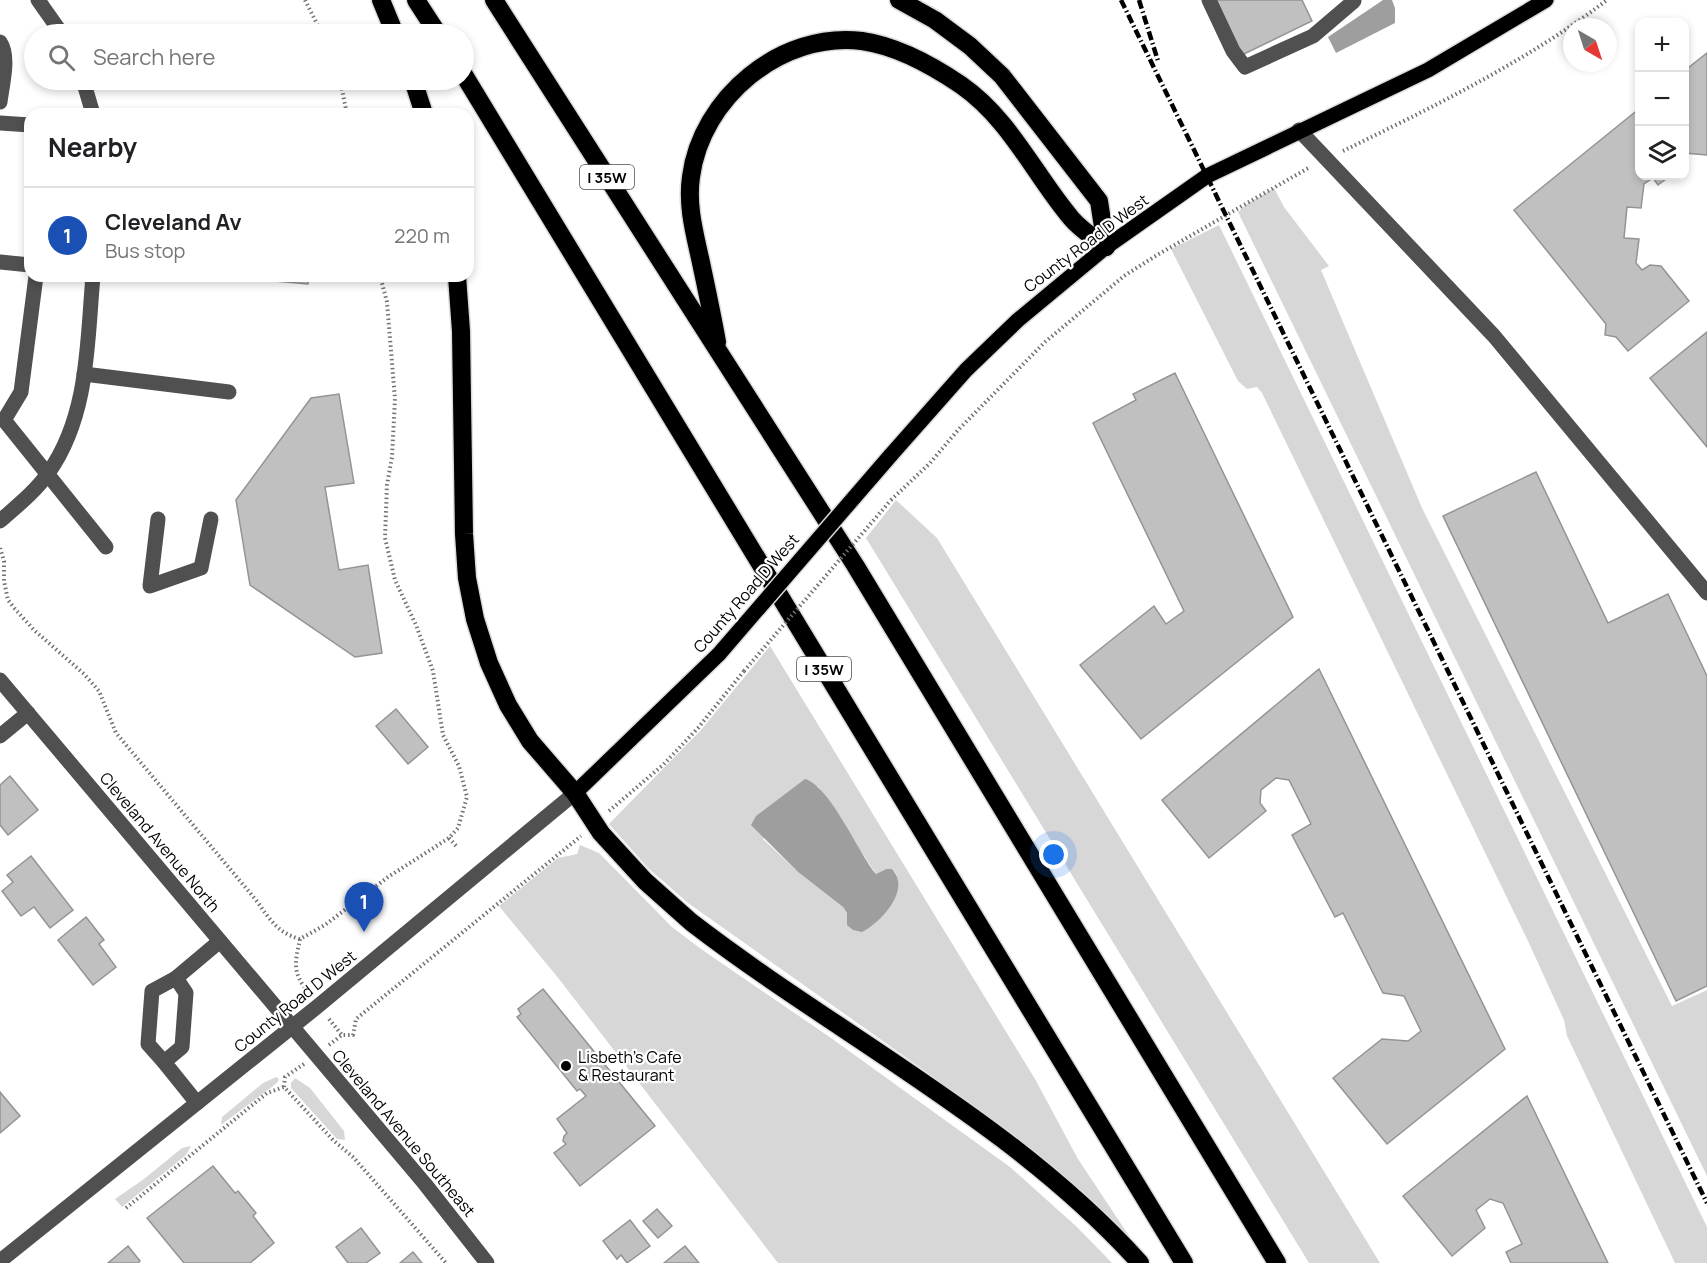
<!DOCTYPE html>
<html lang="en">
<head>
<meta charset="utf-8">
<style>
  :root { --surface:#fff; --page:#f6f6f6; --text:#202124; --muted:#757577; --line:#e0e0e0; --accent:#111827 }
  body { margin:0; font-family:Manrope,sans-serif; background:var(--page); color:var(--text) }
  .controls { position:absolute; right:18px; top:18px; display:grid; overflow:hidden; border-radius:12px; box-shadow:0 3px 9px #0003 }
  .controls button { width:54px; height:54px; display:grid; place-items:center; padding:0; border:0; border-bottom:2px solid var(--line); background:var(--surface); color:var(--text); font:30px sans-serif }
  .compass { position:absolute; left:1563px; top:18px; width:54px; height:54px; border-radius:50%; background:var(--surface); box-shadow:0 3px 9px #0003; rotate:141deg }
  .you { position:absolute; left:1054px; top:855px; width:21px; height:21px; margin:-15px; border:4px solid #fff; border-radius:50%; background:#1a73e8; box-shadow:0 0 0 9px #1a73e833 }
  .badge { display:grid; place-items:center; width:39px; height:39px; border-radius:50%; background:var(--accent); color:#fff; font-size:20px; font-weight:700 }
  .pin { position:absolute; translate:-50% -50px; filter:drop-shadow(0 2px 3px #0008) }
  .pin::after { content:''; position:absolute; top:32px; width:21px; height:18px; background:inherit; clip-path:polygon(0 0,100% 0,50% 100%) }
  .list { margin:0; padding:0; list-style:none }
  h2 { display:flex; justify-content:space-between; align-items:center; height:78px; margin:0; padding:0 24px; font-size:26px }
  h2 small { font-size:20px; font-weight:400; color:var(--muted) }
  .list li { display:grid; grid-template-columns:39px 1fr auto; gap:18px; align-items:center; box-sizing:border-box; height:96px; padding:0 24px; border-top:2px solid var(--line) }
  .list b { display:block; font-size:22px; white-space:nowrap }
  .list p { margin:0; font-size:20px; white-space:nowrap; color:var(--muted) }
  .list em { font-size:20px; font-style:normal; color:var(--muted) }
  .icon { flex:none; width:33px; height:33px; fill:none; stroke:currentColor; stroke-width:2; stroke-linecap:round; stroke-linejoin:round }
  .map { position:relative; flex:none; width:1707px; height:1263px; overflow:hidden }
  .search { position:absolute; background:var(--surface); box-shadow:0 3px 9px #0003; left:24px; top:24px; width:450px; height:66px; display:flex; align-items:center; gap:15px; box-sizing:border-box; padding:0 21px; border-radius:33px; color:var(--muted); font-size:22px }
  .panel { position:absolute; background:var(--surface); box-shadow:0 3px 9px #0003; left:24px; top:108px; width:450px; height:174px; border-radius:18px }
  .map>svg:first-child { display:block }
  .green { fill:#d7d7d7; fill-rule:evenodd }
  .water { fill:#9e9e9e }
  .building { fill:#c0c0c0; stroke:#949494; stroke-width:1.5 }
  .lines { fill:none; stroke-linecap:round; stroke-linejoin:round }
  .major-casing { stroke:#dbdbdb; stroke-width:18 }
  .highway-casing { stroke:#dbdbdb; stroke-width:21 }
  .path { stroke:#727272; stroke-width:4; stroke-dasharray:1.5 3; stroke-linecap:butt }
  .minor { stroke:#505050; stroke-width:15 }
  .major { stroke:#000; stroke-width:15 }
  .highway { stroke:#000; stroke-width:18 }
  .rail { stroke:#000; stroke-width:4.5; stroke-dasharray:9 3 1.5 3; stroke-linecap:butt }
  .major-bridge-casing { stroke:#dbdbdb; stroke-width:18; stroke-linecap:butt }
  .path-bridge { stroke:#727272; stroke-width:4; stroke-dasharray:1.5 3; stroke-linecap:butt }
  .major-bridge { stroke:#000; stroke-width:15 }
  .poi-dot { fill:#000; stroke:#fff; stroke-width:2 }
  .labels { text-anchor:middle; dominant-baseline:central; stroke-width:4.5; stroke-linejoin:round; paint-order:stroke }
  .shield { fill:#fff; stroke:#4c4c4c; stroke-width:1.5 }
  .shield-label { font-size:15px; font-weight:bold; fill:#000 }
  .street-label { font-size:16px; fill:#000; stroke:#fff }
  .poi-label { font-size:16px; fill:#000; stroke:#fff; text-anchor:start }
</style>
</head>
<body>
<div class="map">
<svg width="1707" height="1263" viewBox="0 0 1707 1263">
  <rect width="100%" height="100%" fill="#fff"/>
  <g class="green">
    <polygon points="1274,188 1284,207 1329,266 1321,270 1422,508 1672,1006 1707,990 1707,1176 1238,212 1247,204"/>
    <polygon points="1219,225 1707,1227 1707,1263 1675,1263 1567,1036 1564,1020 1528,941 1262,393 1257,387 1247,389 1238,381 1171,249"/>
    <polygon points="896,500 937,538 1380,1263 1309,1263 866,538"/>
    <path d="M770,646L1035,1079L1078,1159L1137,1248L1011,1137L928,1073L688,903L648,868L609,824L701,730ZM818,786L876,874L886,869H892L896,873L898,881L847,919V913L843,907L798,872L763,839Z"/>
    <polygon points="580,845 599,853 672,927 701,949 831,1038 1010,1167 1077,1227 1112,1263 778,1263 559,979 499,906 558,858 577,854"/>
    <polygon points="276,1077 279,1079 277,1083 221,1125 222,1117 263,1083"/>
    <polygon points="295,1078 310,1088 344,1131 345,1140 337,1139 291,1088 291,1083"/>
    <polygon points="191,1146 186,1155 122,1207 115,1199 144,1179 182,1148"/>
  </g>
  <g class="water">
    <polygon points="1383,0 1392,0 1395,8 1395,23 1336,53 1328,37"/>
    <path d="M805,779C830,786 858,852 876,874L886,869H892C912,890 880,923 862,932L853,930L847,925V913L843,907L798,872L751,825L756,816Z"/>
  </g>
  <g class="building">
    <polygon points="1213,0 1302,0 1312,21 1240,56"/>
    <polygon points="1707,53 1707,155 1684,153 1684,71"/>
    <polygon points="1640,108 1640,176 1670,176 1658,185 1653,178 1644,184 1641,208 1627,207 1624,238 1639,239 1636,263 1642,270 1650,265 1661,266 1689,301 1628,351 1616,337 1605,335 1606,324 1514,210"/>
    <polygon points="215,276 309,276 308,284"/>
    <polygon points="1707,332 1707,447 1650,378"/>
    <polygon points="1175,373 1293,617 1141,739 1080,665 1154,606 1166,624 1184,611 1093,423 1136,400 1133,394"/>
    <polygon points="339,394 354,483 325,487 339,570 368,565 382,653 355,657 250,585 236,500 311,398"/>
    <polygon points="1536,472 1608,623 1668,594 1707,676 1707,986 1676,1001 1443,516"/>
    <polygon points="1319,669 1505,1049 1387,1144 1333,1078 1382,1039 1408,1041 1421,1031 1404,996 1383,993 1343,913 1335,917 1292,835 1311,824 1289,780 1276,778 1261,790 1260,803 1266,811 1209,858 1162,800"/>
    <polygon points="396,709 428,747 408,764 376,726"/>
    <polygon points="10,776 38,810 8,835 0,825 0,785"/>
    <polygon points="31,856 73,910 50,928 34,907 21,916 2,891 13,882 7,875"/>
    <polygon points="86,917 104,940 99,944 116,967 93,985 58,940"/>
    <polygon points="543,989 655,1126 580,1186 554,1153 566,1144 563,1141 564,1136 567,1133 557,1119 586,1096 580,1089 577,1091 517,1017 521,1014 518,1009"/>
    <polygon points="0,1092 20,1116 0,1133"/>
    <polygon points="1527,1096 1608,1263 1511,1263 1506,1252 1522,1244 1503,1203 1490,1199 1476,1210 1485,1228 1452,1256 1403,1196"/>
    <polygon points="213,1166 235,1193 238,1191 256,1213 253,1216 274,1243 250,1263 184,1263 147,1218"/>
    <polygon points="657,1209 672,1226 658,1238 643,1221"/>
    <polygon points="630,1220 650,1246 627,1263 621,1255 617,1259 603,1241"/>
    <polygon points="361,1228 380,1253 366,1263 348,1263 336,1247"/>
    <polygon points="128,1246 140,1261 138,1263 108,1263"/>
    <polygon points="685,1246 699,1263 664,1263"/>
    <polygon points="413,1252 422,1263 400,1263"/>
  </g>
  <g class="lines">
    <g class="major-casing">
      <g id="major">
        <polyline points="890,456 966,370 1018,320 1106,247 1207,176 1428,70 1546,0"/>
        <polyline points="575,793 719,654"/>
      </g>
    </g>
    <g class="highway-casing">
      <g id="highway">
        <polyline points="381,0 395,34"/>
        <polyline points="416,0 438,34"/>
        <polyline points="494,0 855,565 1277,1263"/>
        <polyline points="899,0 935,20 970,46 1002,76 1099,201 1106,247"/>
        <polyline points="464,75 1184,1263"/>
        <polyline points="413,80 424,114"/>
        <path d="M457,276L461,331L464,534L467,578L475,619L489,663L508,705L530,741L575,793L601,833L645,881L691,922C839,1036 1013,1122 1140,1263"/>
        <path d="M717,342C712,314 706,286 700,258C694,231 687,205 691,177C701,98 781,31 862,41C897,46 933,66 961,85C1010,119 1034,174 1071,218C1080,229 1094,238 1106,247"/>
      </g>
    </g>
    <g class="path">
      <polyline points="305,0 322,34"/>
      <polyline points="340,80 347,114"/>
      <path d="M1343,151C1431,108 1529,60 1607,0"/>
      <polyline points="891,500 930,463 958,430 1045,342 1124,276 1157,255 1310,167"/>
      <path d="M0,548L4,561V581L8,600L15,609L34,630L84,674L99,691L116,733L256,900C269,918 277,933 300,939L325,925L388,877L449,838L458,828L467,797L459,766L443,735L433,671L416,625L395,580L385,538L387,485L392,457L395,399L387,302L380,276"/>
      <polyline points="609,811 663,765 698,728 744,671"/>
      <polyline points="449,838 458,848"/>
      <path d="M300,939C295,963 292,972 308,992"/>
      <polyline points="329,1019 342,1035"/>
      <polyline points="329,1045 342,1035 353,1035 356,1019 581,836"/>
      <polyline points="304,1064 285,1077 284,1087 333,1140 353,1157 446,1263"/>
      <polyline points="126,1208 267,1093 284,1087"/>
    </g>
    <g class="minor">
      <polyline points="38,0 62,34"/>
      <polyline points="1209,0 1233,51 1245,67 1313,36 1354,1"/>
      <path d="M0,42C10,57 2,85 0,102"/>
      <polyline points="83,80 93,114"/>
      <polyline points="0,123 30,125"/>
      <polyline points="1299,130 1494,336 1707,593"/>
      <polyline points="0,262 30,265"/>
      <polyline points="36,276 21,392 4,420 106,547"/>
      <polyline points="84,374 229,392"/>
      <polyline points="158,519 150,586 201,568 211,519"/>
      <path d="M0,521C17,506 36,491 49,472C89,415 87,342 93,276"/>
      <polyline points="0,680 425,1184 487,1263"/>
      <polyline points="0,736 28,713"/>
      <polyline points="164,1062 148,1044 152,991 176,978"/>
      <polyline points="197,1103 164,1062 182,1047 186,993 176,978 220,941"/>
      <polyline points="0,1261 318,1006 575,793"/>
    </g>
    <use href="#major" class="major"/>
    <use href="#highway" class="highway"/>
    <g class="rail">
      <polyline points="1121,0 1707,1203"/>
      <polyline points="1139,0 1158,61"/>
    </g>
    <g class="major-bridge-casing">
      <polyline id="major-bridge" points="719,654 890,456"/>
    </g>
    <polyline class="path-bridge" points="744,671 891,500"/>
    <use href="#major-bridge" class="major-bridge"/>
  </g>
  <circle class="poi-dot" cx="566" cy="1066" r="6"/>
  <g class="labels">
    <g class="shield">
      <rect x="580" y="165" width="54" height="24" rx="4.5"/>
      <rect x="797" y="657" width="54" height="24" rx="4.5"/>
    </g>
    <g class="shield-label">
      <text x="607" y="177">I 35W</text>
      <text x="824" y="669">I 35W</text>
    </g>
    <g class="street-label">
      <text transform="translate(1086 243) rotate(-37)">County Road D West</text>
      <text transform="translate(746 593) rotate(-49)">County Road D West</text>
      <text transform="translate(160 842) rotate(50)">Cleveland Avenue North</text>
      <text transform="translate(295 1001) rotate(-39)">County Road D West</text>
      <text transform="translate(404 1133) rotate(50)">Cleveland Avenue Southeast</text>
    </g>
    <g class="poi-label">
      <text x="578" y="1057">Lisbeth's Cafe<tspan x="578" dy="18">&amp; Restaurant</tspan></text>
    </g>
  </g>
</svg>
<div class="controls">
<button>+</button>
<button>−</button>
<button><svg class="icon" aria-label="layers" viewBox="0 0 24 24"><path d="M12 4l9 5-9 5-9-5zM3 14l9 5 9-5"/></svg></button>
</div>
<svg class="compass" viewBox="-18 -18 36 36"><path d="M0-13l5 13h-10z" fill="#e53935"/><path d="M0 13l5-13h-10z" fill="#757577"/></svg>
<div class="you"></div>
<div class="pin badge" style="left:364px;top:932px;background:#1a4fb4">1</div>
<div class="search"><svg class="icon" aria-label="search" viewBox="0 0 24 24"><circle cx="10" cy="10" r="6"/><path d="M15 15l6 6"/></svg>Search here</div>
<section class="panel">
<h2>Nearby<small></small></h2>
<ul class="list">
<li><span class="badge" style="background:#1a4fb4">1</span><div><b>Cleveland Av</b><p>Bus stop</p></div><em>220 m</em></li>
</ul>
</section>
</div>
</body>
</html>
